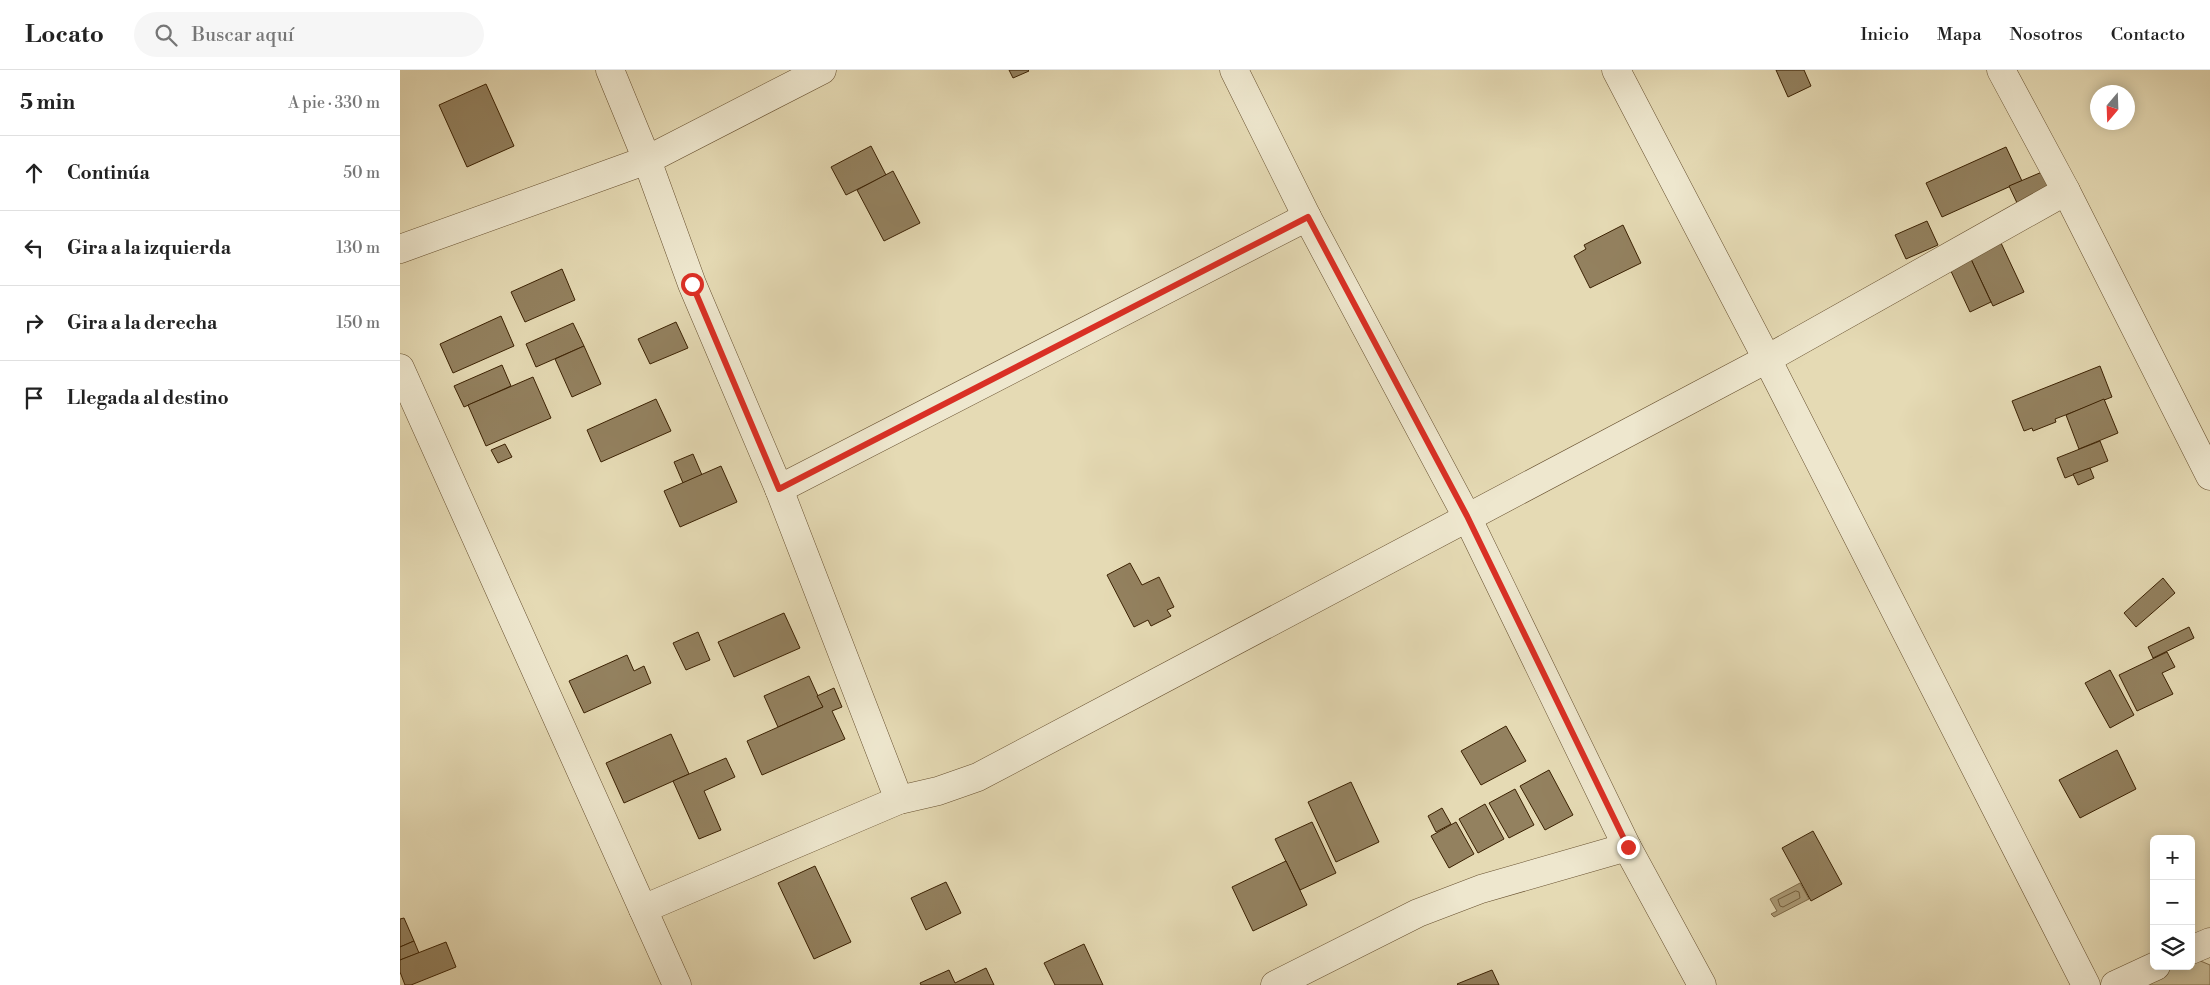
<!DOCTYPE html>
<html lang="es">
<head>
<meta charset="utf-8">
<style>
  :root { --surface:#fff; --page:#f6f6f6; --text:#222; --muted:#767676; --line:#e0e0e0 }
  body { margin:0; font-family:"Libre Bodoni",serif; background:var(--page); color:var(--text) }
  .controls { position:absolute; right:15px; bottom:15px; display:grid; overflow:hidden; border-radius:8px; box-shadow:0 2px 12px #0003 }
  .controls button { width:45px; height:45px; display:grid; place-items:center; padding:0; border:0; border-bottom:1px solid var(--line); background:var(--surface); color:var(--text); font:25px sans-serif }
  .compass { position:absolute; left:1690px; top:15px; width:45px; height:45px; border-radius:50%; background:var(--surface); box-shadow:0 2px 12px #0003; rotate:199deg }
  .stop { position:absolute; width:15px; height:15px; margin:-11px; border:4px solid #d93025; border-radius:50%; background:#fff }
  .stop.end { background:#d93025; border-color:#fff; box-shadow:0 1px 5px #0008 }
  .list { margin:0; padding:0; list-style:none }
  h2 { display:flex; justify-content:space-between; align-items:center; height:65px; margin:0; padding:0 20px; font-size:21px }
  h2 small { font-size:16px; font-weight:400; color:var(--muted) }
  .list li { display:grid; grid-template-columns:32px 1fr auto; gap:15px; align-items:center; box-sizing:border-box; height:75px; padding:0 20px; border-top:1px solid var(--line) }
  .list b { display:block; font-size:19px; white-space:nowrap }
  .list em { font-size:16px; font-style:normal; color:var(--muted) }
  .icon { flex:none; width:28px; height:28px; fill:none; stroke:currentColor; stroke-width:2; stroke-linecap:round; stroke-linejoin:round }
  .map { position:relative; flex:none; width:1810px; height:915px; overflow:hidden }
  header { display:flex; align-items:center; gap:30px; box-sizing:border-box; height:70px; padding:0 25px; background:var(--surface); border-bottom:1px solid var(--line) }
  header strong { font-size:24px }
  nav { display:flex; gap:28px; margin-inline-start:auto; font-size:18px }
  .search { width:350px; height:45px; background:var(--page); display:flex; align-items:center; gap:12px; box-sizing:border-box; padding:0 18px; border-radius:28px; color:var(--muted); font-size:19px }
  main { display:flex }
  aside { flex:1; background:var(--surface) }
  .map>svg:first-child { display:block }
  .green { fill:#c8bb96; stroke:#826e4c }
  .water { fill:#ab9b77; stroke:#7e6a48 }
  .lines { fill:none; stroke-linecap:round; stroke-linejoin:round }
  .shore { stroke:#735e3c; stroke-width:1 }
  .building { fill:#93815f; stroke:#3b2102 }
  .minor-casing { stroke:#664f2e; stroke-width:29 }
  .minor { stroke:#eee7ce; stroke-width:28 }
  .route { stroke:#d93025; stroke-width:6 }
</style>
</head>
<body>
<header>
<strong>Locato</strong>
<div class="search"><svg class="icon" aria-label="search" viewBox="0 0 24 24"><circle cx="10" cy="10" r="6"/><path d="M15 15l6 6"/></svg>Buscar aquí</div>
<nav><a>Inicio</a><a>Mapa</a><a>Nosotros</a><a>Contacto</a></nav>
</header>
<main>
<aside>
<h2>5 min<small>A pie · 330 m</small></h2>
<ul class="list">
<li><svg class="icon" aria-label="ahead" viewBox="0 0 24 24"><path d="M12 20V5M6 11l6-6 6 6"/></svg><div><b>Continúa</b></div><em>50 m</em></li>
<li><svg class="icon" aria-label="left" viewBox="0 0 24 24"><path d="M17 20v-9H6M10 6l-5 5 5 5"/></svg><div><b>Gira a la izquierda</b></div><em>130 m</em></li>
<li><svg class="icon" aria-label="right" viewBox="0 0 24 24"><path d="M7 20v-9h11M14 6l5 5-5 5"/></svg><div><b>Gira a la derecha</b></div><em>150 m</em></li>
<li><svg class="icon" aria-label="arrive" viewBox="0 0 24 24"><path d="M6 21V4h12l-3 4 3 4H6"/></svg><div><b>Llegada al destino</b></div></li>
</ul>
</aside>
<div class="map">
<svg width="1810" height="915" viewBox="0 0 1810 915">
  <rect width="100%" height="100%" fill="#e5dab4"/>
  <filter id="stains"><feTurbulence type="fractalNoise" baseFrequency=".004" numOctaves="4"/><feColorMatrix values="0 0 0 0 .2 0 0 0 0 .09 0 0 0 0 .02 0 0 0 .5 -.17"/></filter>
  <radialGradient id="worn" r=".72"><stop offset=".6" stop-color="#630" stop-opacity="0"/><stop offset="1" stop-color="#630" stop-opacity=".3"/></radialGradient>
  <polygon class="green" points="1791,887 1810,895 1810,915 1740,915 1755,896 1791,896"/>
  <polygon class="water" points="1400,813 1409,829 1374,847 1371,844 1377,841 1370,829"/>
  <g class="lines">
    <polygon class="shore" points="1396,821 1399,822 1400,828 1383,837 1380,836 1378,830"/>
  </g>
  <g class="building">
    <polygon points="609,0 628,0 629,1 613,8"/>
    <polygon points="1376,0 1404,0 1411,16 1388,27"/>
    <polygon points="86,14 114,76 67,97 39,35"/>
    <polygon points="471,76 486,105 446,125 431,97"/>
    <polygon points="1606,77 1622,111 1542,147 1526,113"/>
    <polygon points="493,101 520,153 484,171 457,120"/>
    <polygon points="1642,102 1650,120 1618,135 1609,116"/>
    <polygon points="1527,151 1538,175 1506,189 1495,165"/>
    <polygon points="1223,155 1241,193 1190,218 1174,186 1186,179 1184,175"/>
    <polygon points="1601,173 1624,222 1593,236 1570,187"/>
    <polygon points="1570,187 1591,232 1570,242 1549,197"/>
    <polygon points="162,199 175,230 125,252 111,222"/>
    <polygon points="101,246 114,276 53,303 40,274"/>
    <polygon points="276,252 288,278 250,294 238,269"/>
    <polygon points="173,253 184,276 136,297 126,274"/>
    <polygon points="184,276 201,314 172,327 155,289"/>
    <polygon points="102,295 111,316 64,337 54,316"/>
    <polygon points="1700,296 1712,327 1655,349 1656,352 1633,361 1632,358 1624,361 1612,331"/>
    <polygon points="133,307 151,348 86,376 68,335"/>
    <polygon points="256,329 271,361 201,392 187,360"/>
    <polygon points="1704,329 1718,363 1679,379 1666,345"/>
    <polygon points="1700,371 1708,391 1665,408 1657,388"/>
    <polygon points="105,374 112,387 98,393 91,380"/>
    <polygon points="293,384 302,405 283,413 274,392"/>
    <polygon points="321,396 337,432 280,457 264,421"/>
    <polygon points="1690,398 1694,408 1678,415 1673,404"/>
    <polygon points="730,493 742,515 759,507 774,537 767,540 771,546 751,556 748,550 734,557 707,505"/>
    <polygon points="1763,508 1775,523 1736,557 1724,543"/>
    <polygon points="384,543 400,578 334,607 318,572"/>
    <polygon points="1789,557 1794,568 1753,588 1748,577"/>
    <polygon points="298,562 310,590 286,600 273,573"/>
    <polygon points="1767,582 1775,597 1762,603 1773,624 1737,641 1719,605"/>
    <polygon points="227,585 234,601 244,596 251,613 184,643 169,611"/>
    <polygon points="1710,600 1734,645 1710,658 1685,613"/>
    <polygon points="409,606 423,637 378,657 364,626"/>
    <polygon points="434,618 442,637 432,641 445,669 362,705 347,671 423,637 417,626"/>
    <polygon points="1106,656 1126,691 1081,715 1061,681"/>
    <polygon points="271,664 289,704 224,733 206,693"/>
    <polygon points="1717,680 1736,719 1680,748 1659,710"/>
    <polygon points="326,688 335,707 304,721 321,760 299,769 273,711"/>
    <polygon points="1149,700 1173,745 1145,760 1120,716"/>
    <polygon points="951,712 979,772 936,792 908,732"/>
    <polygon points="1115,719 1134,755 1109,768 1089,733"/>
    <polygon points="1085,734 1104,769 1078,783 1059,749"/>
    <polygon points="1042,738 1051,754 1036,762 1028,746"/>
    <polygon points="912,752 936,803 900,820 875,769"/>
    <polygon points="1056,752 1074,784 1049,798 1031,766"/>
    <polygon points="1413,761 1442,814 1411,831 1382,778"/>
    <polygon points="886,791 907,835 853,861 832,817"/>
    <polygon points="415,796 451,872 414,889 378,813"/>
    <polygon points="546,812 561,843 526,860 511,828"/>
    <polygon points="4,848 14,871 0,877 0,849"/>
    <polygon points="14,871 19,883 0,890 0,877"/>
    <polygon points="46,872 56,897 11,915 5,915 0,902 0,890"/>
    <polygon points="684,874 703,915 655,915 644,893"/>
    <polygon points="586,898 594,915 521,915 520,913 549,900 555,913"/>
    <polygon points="1092,900 1099,915 1058,915 1057,914"/>
  </g>
  <g class="lines">
    <g class="minor-casing">
      <g id="minor">
        <polyline points="210,0 247,90 292,214 379,419 499,730"/>
        <polyline points="834,0 907,147 1067,447 1227,777 1302,915"/>
        <polyline points="1216,0 1367,289 1686,915"/>
        <polyline points="1601,0 1666,121 1810,406"/>
        <polyline points="0,179 247,90 422,0"/>
        <polyline points="0,298 277,915"/>
        <polyline points="379,419 907,147"/>
        <polyline points="243,839 499,730 538,721 578,707 1367,289 1666,121"/>
        <polyline points="1791,880 1810,872"/>
        <polyline points="875,915 1018,843 1081,819 1227,777"/>
        <polyline points="1715,915 1756,896"/>
      </g>
    </g>
    <use href="#minor" class="minor"/>
  </g>
  <g class="lines">
    <polyline class="route" points="292,214 379,419 908,147 1067,446 1228,777"/>
  </g>
  <rect width="100%" height="100%" filter="url(#stains)"/>
  <rect width="100%" height="100%" fill="url(#worn)"/>
</svg>
<div class="controls">
<button>+</button>
<button>−</button>
<button><svg class="icon" aria-label="layers" viewBox="0 0 24 24"><path d="M12 4l9 5-9 5-9-5zM3 14l9 5 9-5"/></svg></button>
</div>
<svg class="compass" viewBox="-18 -18 36 36"><path d="M0-13l5 13h-10z" fill="#e53935"/><path d="M0 13l5-13h-10z" fill="#767676"/></svg>
<div class="stop" style="left:292px;top:214px"></div>
<div class="stop end" style="left:1228px;top:777px"></div>
</div>
</main>
</body>
</html>
